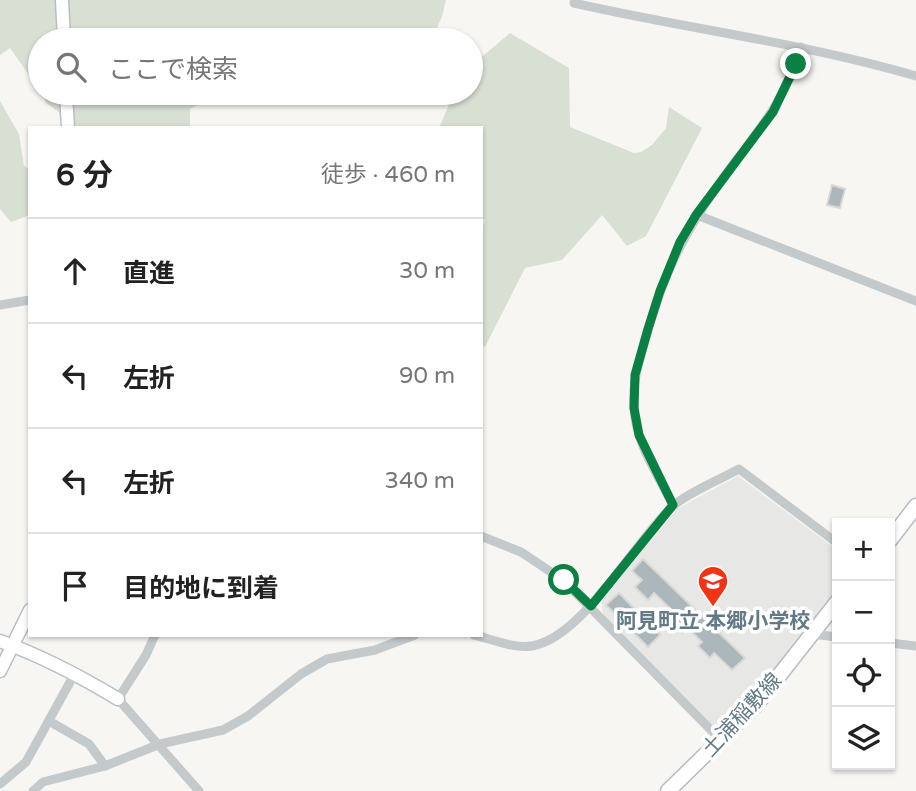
<!DOCTYPE html>
<html lang="ja">
<head>
<meta charset="utf-8">
<style>
  :root { --surface:#fff; --page:#f2f2f2; --text:#222; --muted:#767676; --line:#e0e0e0 }
  body { margin:0; font-family:"Varela Round","Noto Sans JP",sans-serif; background:var(--page); color:var(--text) }
  .controls { position:absolute; right:21px; bottom:21px; display:grid; overflow:hidden; border-radius:0px; box-shadow:0 2px 5px #0004 }
  .controls button { width:63px; height:63px; display:grid; place-items:center; padding:0; border:0; border-bottom:2px solid var(--line); background:var(--surface); color:var(--text); font:35px sans-serif }
  .stop { position:absolute; width:21px; height:21px; margin:-16px; border:5px solid #0b8043; border-radius:50%; background:#fff }
  .stop.end { background:#0b8043; border-color:#fff; box-shadow:0 2px 7px #0008 }
  .list { margin:0; padding:0; list-style:none }
  h2 { display:flex; justify-content:space-between; align-items:center; height:91px; margin:0; padding:0 28px; font-size:30px }
  h2 small { font-size:23px; font-weight:400; color:var(--muted) }
  .list li { display:grid; grid-template-columns:46px 1fr auto; gap:21px; align-items:center; box-sizing:border-box; height:105px; padding:0 28px; border-top:2px solid var(--line) }
  .list b { display:block; font-size:26px; white-space:nowrap }
  .list em { font-size:23px; font-style:normal; color:var(--muted) }
  .icon { flex:none; width:38px; height:38px; fill:none; stroke:currentColor; stroke-width:2; stroke-linecap:round; stroke-linejoin:round }
  .map { position:relative; flex:none; width:916px; height:791px; overflow:hidden }
  .search { position:absolute; background:var(--surface); box-shadow:0 2px 5px #0004; left:28px; top:28px; width:455px; height:77px; display:flex; align-items:center; gap:18px; box-sizing:border-box; padding:0 24px; border-radius:38px; color:var(--muted); font-size:26px }
  .panel { position:absolute; background:var(--surface); box-shadow:0 2px 5px #0004; left:28px; top:126px; width:455px; height:511px; border-radius:0px }
  .map>svg:first-child { display:block }
  .built { fill:#e7e8e6 }
  .green { fill:#d8dfd3 }
  .building { fill:#acb7bb; stroke:#d8d8d5; stroke-width:2 }
  .lines { fill:none; stroke-linecap:round; stroke-linejoin:round }
  .secondary-casing { stroke:#b8bec2; stroke-width:15 }
  .primary-casing { stroke:#b6bcbf; stroke-width:17 }
  .street { stroke:#c4c9cc; stroke-width:9 }
  .secondary { stroke:#fff; stroke-width:12 }
  .primary { stroke:#fff; stroke-width:14 }
  .route { stroke:#0b8043; stroke-width:9 }
  .labels { text-anchor:middle; dominant-baseline:central; stroke-width:7; stroke-linejoin:round; paint-order:stroke }
  .poi-label { font-size:21px; font-weight:bold; fill:#627a87; stroke:#fff }
  .street-label { font-size:21px; fill:#627a87; stroke:#fff }
</style>
</head>
<body>
<div class="map">
<svg width="916" height="791" viewBox="0 0 916 791">
  <rect width="100%" height="100%" fill="#f7f6f3"/>
  <polygon class="built" points="738,476 837,550 837,592 748,702 720,732 603,614 601,601 677,509"/>
  <g class="green">
    <polygon points="0,0 446,0 442,17 431,40 40,40 40,91 10,48 0,55"/>
    <polygon points="510,33 569,68 570,127 634,153 641,152 652,145 666,128 669,107 702,128 646,236 627,246 602,215 562,260 525,268 485,347 481,344 481,231 485,220 481,219 481,128 439,128 454,93 471,93 471,66"/>
    <polygon points="42,93 219,93 190,109 190,128 77,128 76,125 46,103"/>
    <polygon points="0,101 19,134 24,166 30,170 30,215 11,222 0,209"/>
  </g>
  <g class="building">
    <polygon points="832,185 845,189 840,208 827,205"/>
    <polygon points="643,559 745,658 732,670 714,653 710,658 698,646 702,642 687,627 682,633 669,621 676,614 654,593 648,600 635,587 642,580 632,571"/>
    <polygon points="619,593 660,635 648,647 606,605"/>
  </g>
  <g class="lines">
    <g class="secondary-casing">
      <g id="secondary">
        <polyline points="62,0 64,40"/>
        <polyline points="66,93 68,128"/>
        <path d="M0,641C42,656 80,676 118,699"/>
        <polyline points="0,671 30,610"/>
      </g>
    </g>
    <g class="primary-casing">
      <g id="primary">
        <polyline points="890,540 916,506"/>
        <polyline points="668,791 756,705 837,602"/>
      </g>
    </g>
    <g class="street">
      <path d="M574,3C688,29 804,43 916,76"/>
      <polyline points="697,215 916,301"/>
      <polyline points="0,305 30,300"/>
      <path d="M673,505C658,475 635,442 634,407C632,384 639,362 645,340C663,274 686,228 726,174C758,131 786,100 801,47"/>
      <polyline points="481,536 521,552 563,580 720,739"/>
      <polyline points="811,634 837,637"/>
      <polyline points="155,635 146,655 118,699 199,791"/>
      <path d="M474,635C492,639 514,649 532,646C584,637 635,540 673,506C687,493 721,479 739,469L837,543"/>
      <polyline points="890,643 916,646"/>
      <polyline points="49,721 89,744 105,766"/>
      <polyline points="0,784 26,762 75,673"/>
      <polyline points="33,791 43,782 105,766 160,744 223,730 248,716 301,674 327,659 375,650 415,635"/>
    </g>
    <use href="#secondary" class="secondary"/>
    <use href="#primary" class="primary"/>
  </g>
  <g class="lines">
    <polyline class="route" points="564,580 591,606 673,505 639,435 634,408 635,375 648,329 660,291 680,242 696,215 773,112 796,64"/>
  </g>
  <defs>
    <g id="school-pin" transform="scale(1.575)"><path d="M0 17L-7.5 6A9.5 9.5 0 1 1 7.5 6Z" fill="#f43315" stroke="#fff"/><path d="M0-5L7-2L0 1L-7-2ZM-4 1L0 2.5L4 1V4Q0 6-4 4Z" fill="#fff"/></g>
  </defs>
  <g fill-rule="evenodd">
    <use href="#school-pin" x="713" y="581"/>
  </g>
  <g class="labels">
    <g class="poi-label">
      <text x="713" y="621">阿見町立 本郷小学校</text>
    </g>
    <g class="street-label">
      <text transform="translate(742 715) rotate(-47)">土浦稲敷線</text>
    </g>
  </g>
</svg>
<div class="controls">
<button>+</button>
<button>−</button>
<button><svg class="icon" aria-label="locate" viewBox="0 0 24 24"><circle cx="12" cy="12" r="6"/><path d="M12 2v4M12 18v4M2 12h4M18 12h4"/></svg></button>
<button><svg class="icon" aria-label="layers" viewBox="0 0 24 24"><path d="M12 4l9 5-9 5-9-5zM3 14l9 5 9-5"/></svg></button>
</div>
<div class="stop" style="left:564px;top:580px"></div>
<div class="stop end" style="left:796px;top:64px"></div>
<div class="search"><svg class="icon" aria-label="search" viewBox="0 0 24 24"><circle cx="10" cy="10" r="6"/><path d="M15 15l6 6"/></svg>ここで検索</div>
<section class="panel">
<h2>6 分<small>徒歩 · 460 m</small></h2>
<ul class="list">
<li><svg class="icon" aria-label="ahead" viewBox="0 0 24 24"><path d="M12 20V5M6 11l6-6 6 6"/></svg><div><b>直進</b></div><em>30 m</em></li>
<li><svg class="icon" aria-label="left" viewBox="0 0 24 24"><path d="M17 20v-9H6M10 6l-5 5 5 5"/></svg><div><b>左折</b></div><em>90 m</em></li>
<li><svg class="icon" aria-label="left" viewBox="0 0 24 24"><path d="M17 20v-9H6M10 6l-5 5 5 5"/></svg><div><b>左折</b></div><em>340 m</em></li>
<li><svg class="icon" aria-label="arrive" viewBox="0 0 24 24"><path d="M6 21V4h12l-3 4 3 4H6"/></svg><div><b>目的地に到着</b></div></li>
</ul>
</section>
</div>
</body>
</html>
